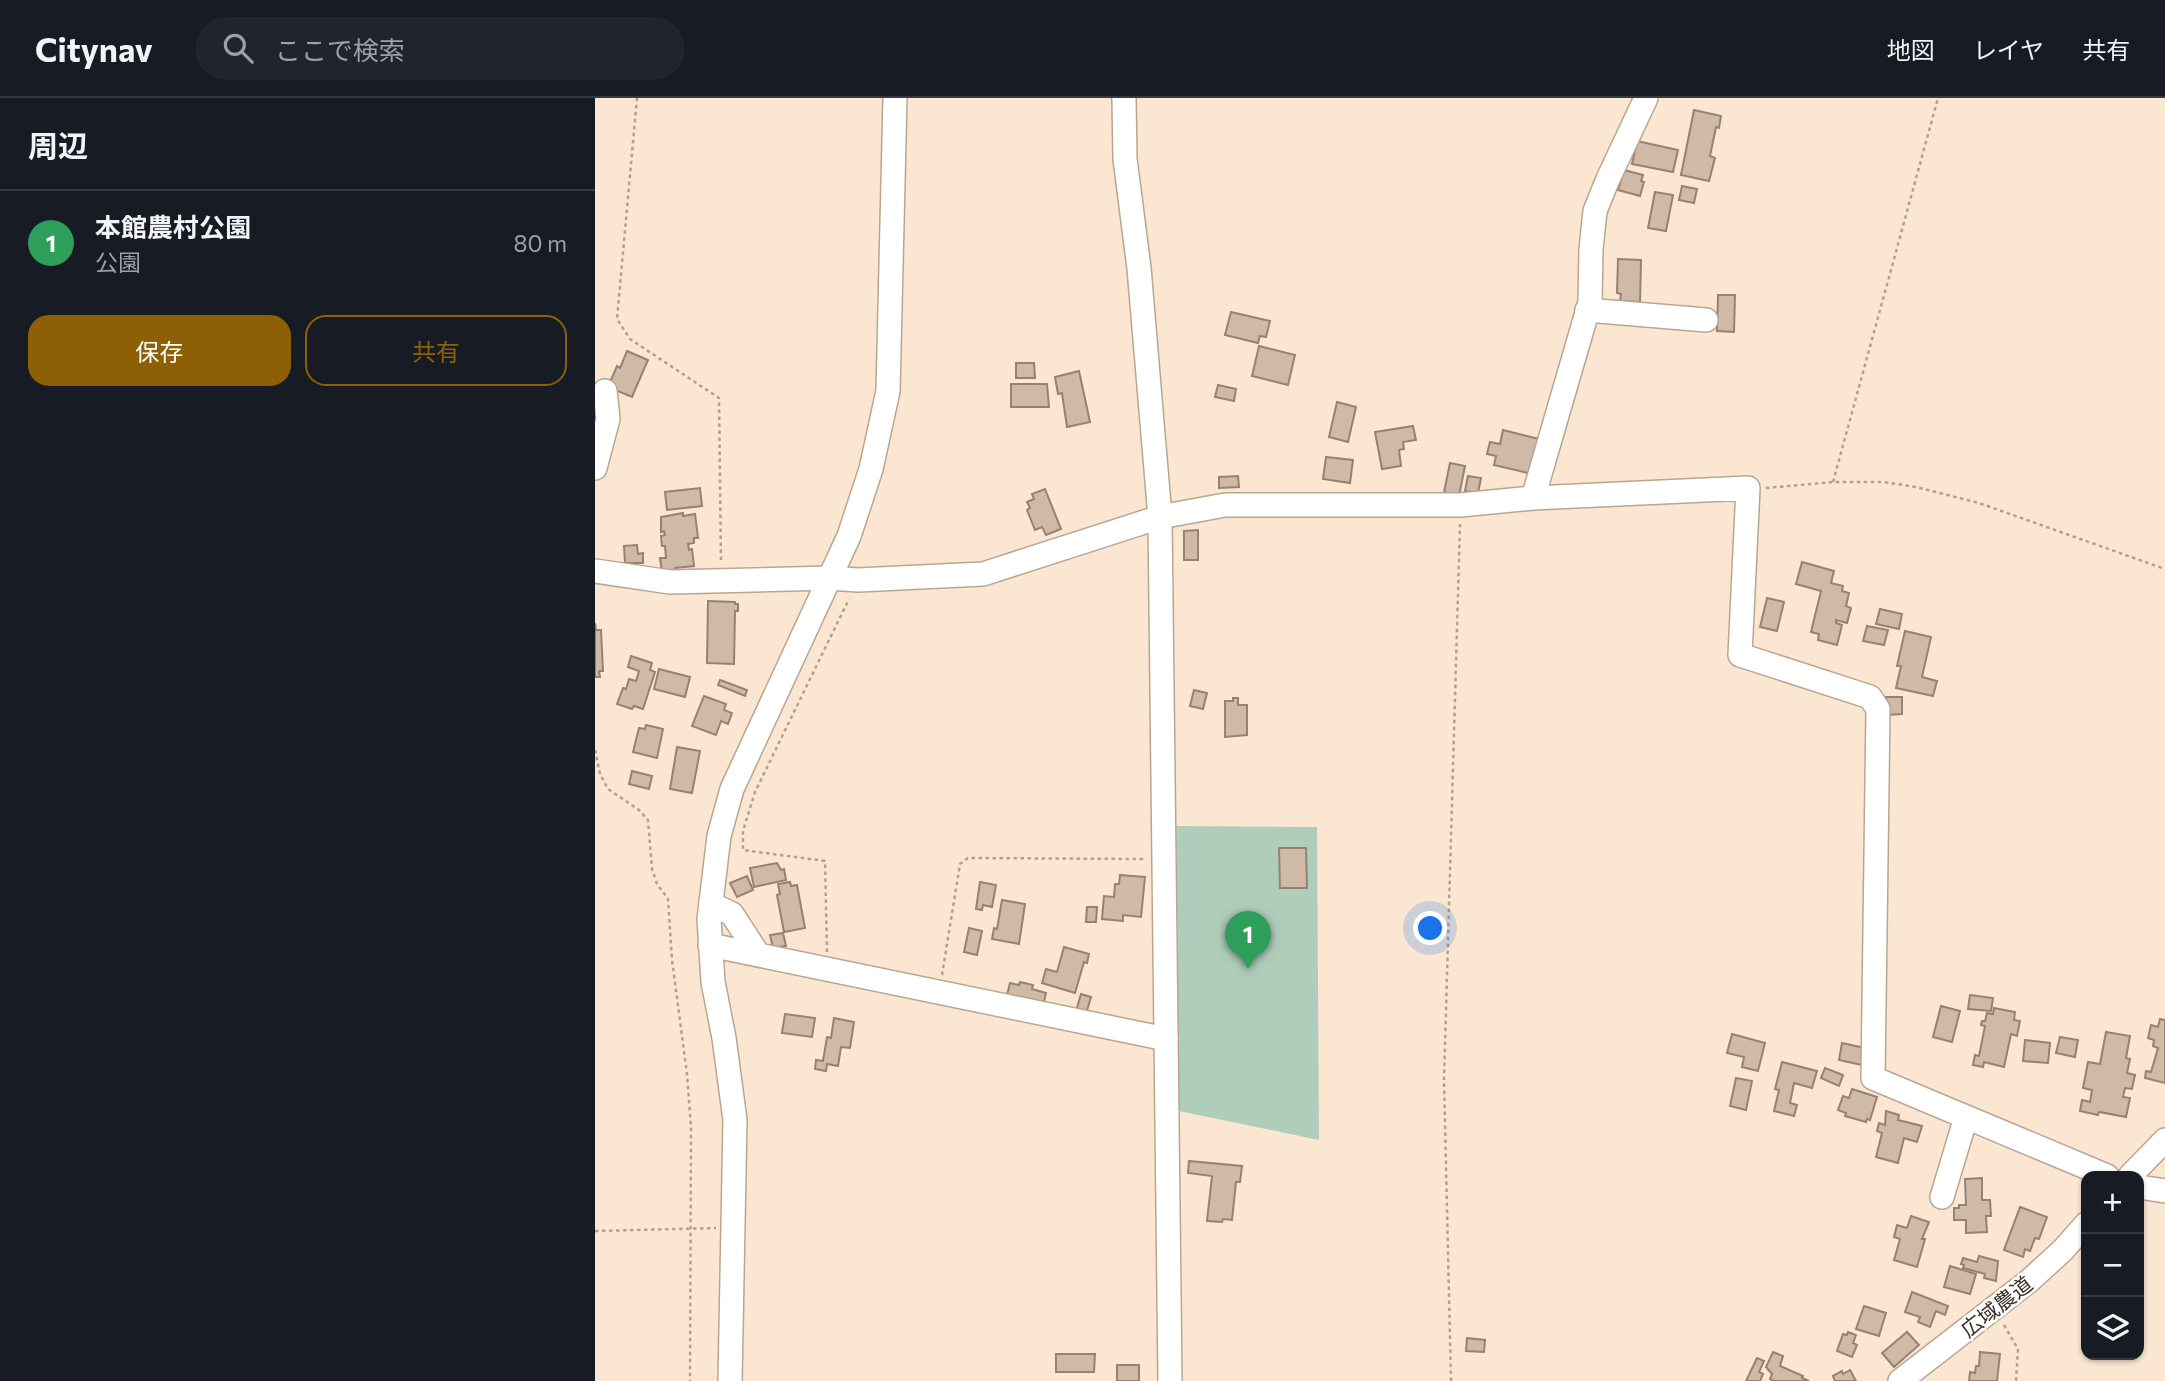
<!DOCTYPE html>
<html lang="ja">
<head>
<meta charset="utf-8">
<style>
  :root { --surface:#171b24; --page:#20242c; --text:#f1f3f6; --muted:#9ea1a6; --line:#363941; --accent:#8d6006 }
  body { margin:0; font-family:Commissioner,"Noto Sans JP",sans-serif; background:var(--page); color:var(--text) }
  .controls { position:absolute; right:21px; bottom:21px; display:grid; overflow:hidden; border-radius:14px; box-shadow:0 2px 5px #0004 }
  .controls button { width:63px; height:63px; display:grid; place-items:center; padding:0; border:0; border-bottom:2px solid var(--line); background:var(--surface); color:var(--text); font:35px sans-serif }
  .you { position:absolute; left:836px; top:831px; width:24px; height:24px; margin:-18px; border:5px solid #fff; border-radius:50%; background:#1a73e8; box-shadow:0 0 0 10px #1a73e833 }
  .badge { display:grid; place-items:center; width:46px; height:46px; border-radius:50%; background:var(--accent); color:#fff; font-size:23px; font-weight:700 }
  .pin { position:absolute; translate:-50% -58px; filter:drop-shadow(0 2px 4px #0008) }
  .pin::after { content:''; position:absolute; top:37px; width:24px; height:21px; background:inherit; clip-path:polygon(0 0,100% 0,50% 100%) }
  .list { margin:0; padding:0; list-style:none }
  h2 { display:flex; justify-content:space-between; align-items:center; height:91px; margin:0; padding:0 28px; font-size:30px }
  h2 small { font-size:23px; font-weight:400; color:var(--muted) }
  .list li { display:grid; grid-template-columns:46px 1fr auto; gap:21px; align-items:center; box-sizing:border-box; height:105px; padding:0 28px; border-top:2px solid var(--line) }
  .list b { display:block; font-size:26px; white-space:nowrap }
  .list p { margin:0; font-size:23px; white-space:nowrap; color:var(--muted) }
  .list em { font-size:23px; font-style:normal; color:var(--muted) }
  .actions { display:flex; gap:14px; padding:21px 28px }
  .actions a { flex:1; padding:16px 0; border:2px solid var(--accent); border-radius:21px; text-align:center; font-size:24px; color:var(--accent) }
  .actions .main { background:var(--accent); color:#fff }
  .icon { flex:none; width:38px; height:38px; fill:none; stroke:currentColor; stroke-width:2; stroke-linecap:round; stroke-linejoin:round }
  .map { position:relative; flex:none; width:1570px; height:1283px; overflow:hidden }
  header { display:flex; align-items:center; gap:42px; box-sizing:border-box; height:98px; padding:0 35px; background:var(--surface); border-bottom:2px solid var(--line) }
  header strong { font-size:33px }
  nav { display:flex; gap:38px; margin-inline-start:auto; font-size:24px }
  .search { width:490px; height:63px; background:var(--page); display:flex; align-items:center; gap:18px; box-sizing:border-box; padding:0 24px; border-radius:38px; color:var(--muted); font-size:26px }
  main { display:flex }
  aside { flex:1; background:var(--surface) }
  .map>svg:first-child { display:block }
  .green { fill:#b0cdbb }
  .building { fill:#cebaa6; stroke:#958270; stroke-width:2 }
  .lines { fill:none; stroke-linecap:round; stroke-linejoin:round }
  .minor-casing { stroke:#b9a692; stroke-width:26 }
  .path { stroke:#b0a090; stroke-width:2.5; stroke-dasharray:3.5 3.5; stroke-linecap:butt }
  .minor { stroke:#fff; stroke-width:23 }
  .labels { text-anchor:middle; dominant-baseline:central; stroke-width:5; stroke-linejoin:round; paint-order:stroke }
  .street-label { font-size:21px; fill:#383028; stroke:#fff }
</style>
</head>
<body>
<header>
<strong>Citynav</strong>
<div class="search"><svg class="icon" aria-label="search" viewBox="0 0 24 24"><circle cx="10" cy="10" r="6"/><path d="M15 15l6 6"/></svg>ここで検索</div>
<nav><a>地図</a><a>レイヤ</a><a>共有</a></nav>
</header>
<main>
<aside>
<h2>周辺<small></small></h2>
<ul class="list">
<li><span class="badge" style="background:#2e9e5b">1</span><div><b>本館農村公園</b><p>公園</p></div><em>80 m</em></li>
</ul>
<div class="actions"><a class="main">保存</a><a>共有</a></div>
</aside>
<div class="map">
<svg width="1570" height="1283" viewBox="0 0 1570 1283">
  <rect width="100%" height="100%" fill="#fbe6d2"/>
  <polygon class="green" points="581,728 722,729 724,1042 584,1013"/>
  <g class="building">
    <polygon points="1099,12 1126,18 1124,30 1121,29 1115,58 1120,60 1114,83 1086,77"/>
    <polygon points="1042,43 1083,52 1078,74 1037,66"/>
    <polygon points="1029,72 1048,77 1046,83 1049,84 1045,98 1023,92"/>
    <polygon points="1087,88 1102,91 1099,105 1084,102"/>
    <polygon points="1060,94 1078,97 1071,133 1053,130"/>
    <polygon points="1023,161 1046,162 1045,204 1025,203 1026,196 1022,195"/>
    <polygon points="1123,197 1140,197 1139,234 1122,233"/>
    <polygon points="636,214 675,223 671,239 665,238 663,245 630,237"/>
    <polygon points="664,248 700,257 693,287 657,278"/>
    <polygon points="32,253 53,262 37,299 13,289 22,268 25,270"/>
    <polygon points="421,265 439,265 440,280 421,280"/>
    <polygon points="484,273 495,324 472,329 467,295 463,296 460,279"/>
    <polygon points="416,286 452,286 454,309 416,309"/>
    <polygon points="623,287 641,291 639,303 620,299"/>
    <polygon points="742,304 761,309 753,344 734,339"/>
    <polygon points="818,328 821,342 808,344 809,351 804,352 806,368 787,371 780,334"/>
    <polygon points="908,332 944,341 937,376 899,367 901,358 892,356 895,344 905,346"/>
    <polygon points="731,359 758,362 755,385 728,381"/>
    <polygon points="855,365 870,368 864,398 849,394"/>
    <polygon points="643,378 644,389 624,390 624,379"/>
    <polygon points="873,378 886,380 883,395 870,393"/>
    <polygon points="105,390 107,408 72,412 70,394"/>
    <polygon points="450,391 466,431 451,437 447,429 440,432 432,412 435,410 432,404 439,401 437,396"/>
    <polygon points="88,415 88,418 100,416 103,440 99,440 99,445 93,446 94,452 97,451 99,468 80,470 80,474 67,475 65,460 71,460 70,448 67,448 66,438 70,437 69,433 66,434 66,419"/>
    <polygon points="603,432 603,462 589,462 589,433"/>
    <polygon points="42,447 43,456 48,455 48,465 30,465 29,448"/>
    <polygon points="1207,464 1239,473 1236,485 1248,488 1247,493 1254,495 1251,508 1256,510 1252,525 1241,522 1241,525 1247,527 1242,547 1223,542 1224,536 1216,534 1226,493 1201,486"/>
    <polygon points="1172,500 1189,504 1182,533 1165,529"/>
    <polygon points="113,503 140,504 140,506 143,506 143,513 140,513 139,566 112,565"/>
    <polygon points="1285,511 1307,516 1304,531 1281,526"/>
    <polygon points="0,525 1,532 6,532 8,573 4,573 5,579 0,579"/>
    <polygon points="1272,528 1293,532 1289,547 1268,543"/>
    <polygon points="1310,533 1336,539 1327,579 1342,583 1338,598 1301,590 1306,568 1302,568"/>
    <polygon points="36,558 57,565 55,572 60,574 48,611 39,608 37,611 22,606 28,590 31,591 34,581 41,583 44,573 33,569"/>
    <polygon points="64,571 95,579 90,599 59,591"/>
    <polygon points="125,582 152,592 150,598 123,587"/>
    <polygon points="599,592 612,595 608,611 595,608"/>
    <polygon points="109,598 131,606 129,612 137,615 133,626 126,623 121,637 97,628"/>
    <polygon points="1291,599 1307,599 1307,616 1292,617"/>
    <polygon points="638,600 643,600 643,607 652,607 652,637 630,639 630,603 638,603"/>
    <polygon points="51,627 68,631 62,660 38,654 44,630 50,631"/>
    <polygon points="82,649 105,653 97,695 75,691"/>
    <polygon points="37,673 57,678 54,691 34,686"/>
    <polygon points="684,750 711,750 712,790 685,790"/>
    <polygon points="182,765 186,772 189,771 191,782 159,789 155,770"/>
    <polygon points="525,777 550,779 546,819 528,817 528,823 507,821 509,798 519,799 520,786 524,786"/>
    <polygon points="152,778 158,792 142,799 135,785"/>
    <polygon points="195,784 196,788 202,787 210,830 189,834 182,797 185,796 183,786"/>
    <polygon points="385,784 401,787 397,809 388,807 387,812 381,811"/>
    <polygon points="407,802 430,806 424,846 397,841 399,830 402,831"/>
    <polygon points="492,809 502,809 501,824 491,824"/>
    <polygon points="374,830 387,833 382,857 369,854"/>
    <polygon points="188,835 191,848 178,850 175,837"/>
    <polygon points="469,849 494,856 492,865 489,864 480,895 447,885 451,871 462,874"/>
    <polygon points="425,884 438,887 437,891 451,895 448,908 412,897 415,885 424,887"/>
    <polygon points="486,896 496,899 491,916 481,913"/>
    <polygon points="1375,897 1398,900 1396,913 1373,911"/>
    <polygon points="1346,908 1365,913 1357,944 1338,939"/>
    <polygon points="1399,910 1420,914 1419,922 1425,923 1422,938 1416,936 1409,969 1389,964 1388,969 1378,967 1380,957 1384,958 1390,928 1386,927 1387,923 1390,923 1392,915 1398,916"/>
    <polygon points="190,916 220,920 217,939 187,935"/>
    <polygon points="239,920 259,924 255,950 246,949 243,968 232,966 231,973 220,971 221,962 228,963 232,939 236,940"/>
    <polygon points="1565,921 1570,922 1570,985 1550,980 1551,973 1556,974 1563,950 1558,948 1559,942 1553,940 1556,927 1563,929"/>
    <polygon points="1511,934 1535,938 1531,960 1535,961 1532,975 1540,977 1537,991 1530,990 1528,999 1535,1000 1531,1019 1504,1014 1503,1017 1485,1013 1487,1002 1495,1004 1497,992 1488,990 1493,964 1505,966"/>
    <polygon points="1137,936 1170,945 1163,973 1147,969 1149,959 1132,955"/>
    <polygon points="1465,939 1483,942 1480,959 1461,955"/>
    <polygon points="1430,942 1455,945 1453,965 1428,963"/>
    <polygon points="1247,945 1270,950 1267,967 1244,962"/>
    <polygon points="1187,964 1222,973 1217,990 1199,985 1195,1005 1202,1007 1199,1018 1179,1013 1184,992 1180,991"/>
    <polygon points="1230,970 1248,977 1244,988 1226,980"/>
    <polygon points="1141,980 1157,983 1151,1012 1135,1008"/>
    <polygon points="1257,991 1282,999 1275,1022 1272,1021 1271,1024 1250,1018 1251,1015 1243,1012 1248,998 1254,1000"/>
    <polygon points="1291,1013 1304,1017 1303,1022 1327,1028 1322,1044 1309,1040 1303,1065 1281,1059 1287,1035 1282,1033 1284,1025 1290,1027"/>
    <polygon points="594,1063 647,1068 645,1084 641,1084 637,1122 628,1121 627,1124 612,1123 617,1078 593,1075"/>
    <polygon points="1387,1080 1387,1102 1395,1102 1396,1118 1391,1118 1392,1134 1371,1135 1371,1122 1359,1122 1359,1110 1364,1110 1364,1107 1371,1107 1370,1081"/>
    <polygon points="1425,1109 1452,1119 1444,1141 1440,1140 1435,1153 1430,1151 1428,1159 1409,1152"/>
    <polygon points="1316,1118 1334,1124 1327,1141 1330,1141 1322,1169 1299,1162 1305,1141 1299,1139 1302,1127 1312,1130"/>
    <polygon points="1384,1158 1403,1163 1401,1183 1389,1180 1390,1176 1368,1170 1369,1167 1366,1166 1368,1160 1382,1164"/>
    <polygon points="1355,1168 1381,1176 1375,1196 1349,1189"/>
    <polygon points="1317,1194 1353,1208 1350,1217 1341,1213 1335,1229 1323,1224 1325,1219 1310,1214"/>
    <polygon points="1269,1208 1291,1215 1284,1238 1261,1231"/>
    <polygon points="1253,1234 1261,1237 1258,1245 1262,1247 1257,1259 1242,1253 1248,1236 1252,1237"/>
    <polygon points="1312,1234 1324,1247 1299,1269 1287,1255"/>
    <polygon points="872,1240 890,1242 889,1254 871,1253"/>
    <polygon points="1178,1254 1188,1258 1185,1268 1208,1278 1207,1280 1214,1283 1179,1283 1175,1281 1177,1276 1171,1269"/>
    <polygon points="1385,1254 1405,1256 1402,1283 1374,1283 1375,1274 1380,1275 1381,1268 1384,1268"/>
    <polygon points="461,1256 500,1256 499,1274 461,1274"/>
    <polygon points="1162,1260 1169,1263 1164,1274 1168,1276 1165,1283 1151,1283"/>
    <rect x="522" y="1267" width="22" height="16"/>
    <polygon points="1255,1272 1261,1283 1240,1283 1238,1278 1247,1273 1248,1276"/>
  </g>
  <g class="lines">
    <g class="minor-casing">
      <g id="minor">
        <polyline points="529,0 530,61 544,170 565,419 575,1283"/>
        <polyline points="992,212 1111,222"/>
        <polyline points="0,370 13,321 10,293"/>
        <polyline points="938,400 995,204 996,151 1000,113 1013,81 1051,0"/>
        <polyline points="0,473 75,484 234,480 263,482 388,476 565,419 630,407 865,407 938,400 1153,390 1145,557 1275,599 1283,611 1278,980 1512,1078"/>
        <polyline points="116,806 137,816 163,856"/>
        <polyline points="115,847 571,941"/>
        <polyline points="1535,1078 1570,1042"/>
        <polyline points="1544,1089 1570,1093"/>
        <polyline points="1347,1099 1371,1019"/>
        <polyline points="135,1283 140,1022 129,940 118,884 114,821 124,738 137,691 254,438 276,371 293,293 300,0"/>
        <polyline points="1305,1283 1434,1183 1468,1152 1491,1126"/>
      </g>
    </g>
    <g class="path">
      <polyline points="42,0 22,221 35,241 124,300 126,465"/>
      <polyline points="1238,384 1343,0"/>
      <polyline points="1171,390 1238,384 1289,384 1321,389 1384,405 1570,471"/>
      <polyline points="0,652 5,676 13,691 44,712 53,722 57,771 62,786 73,801 77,862 92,976 96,1029 95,1283"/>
      <polyline points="232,854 230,763 148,752 148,733 160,694 254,501"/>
      <polyline points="347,877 365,766 373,760 549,761"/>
      <polyline points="0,1133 121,1130"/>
      <polyline points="1409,1227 1423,1251 1421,1283"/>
      <polyline points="856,1283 849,982 865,426"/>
    </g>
    <use href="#minor" class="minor"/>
  </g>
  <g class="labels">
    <g class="street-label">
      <text transform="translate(1401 1208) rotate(-38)">広域農道</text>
    </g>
  </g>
</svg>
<div class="controls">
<button>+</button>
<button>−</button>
<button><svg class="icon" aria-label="layers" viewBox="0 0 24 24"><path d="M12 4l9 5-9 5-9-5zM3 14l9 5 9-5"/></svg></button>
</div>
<div class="you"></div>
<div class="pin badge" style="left:653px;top:871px;background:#2e9e5b">1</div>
</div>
</main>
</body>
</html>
